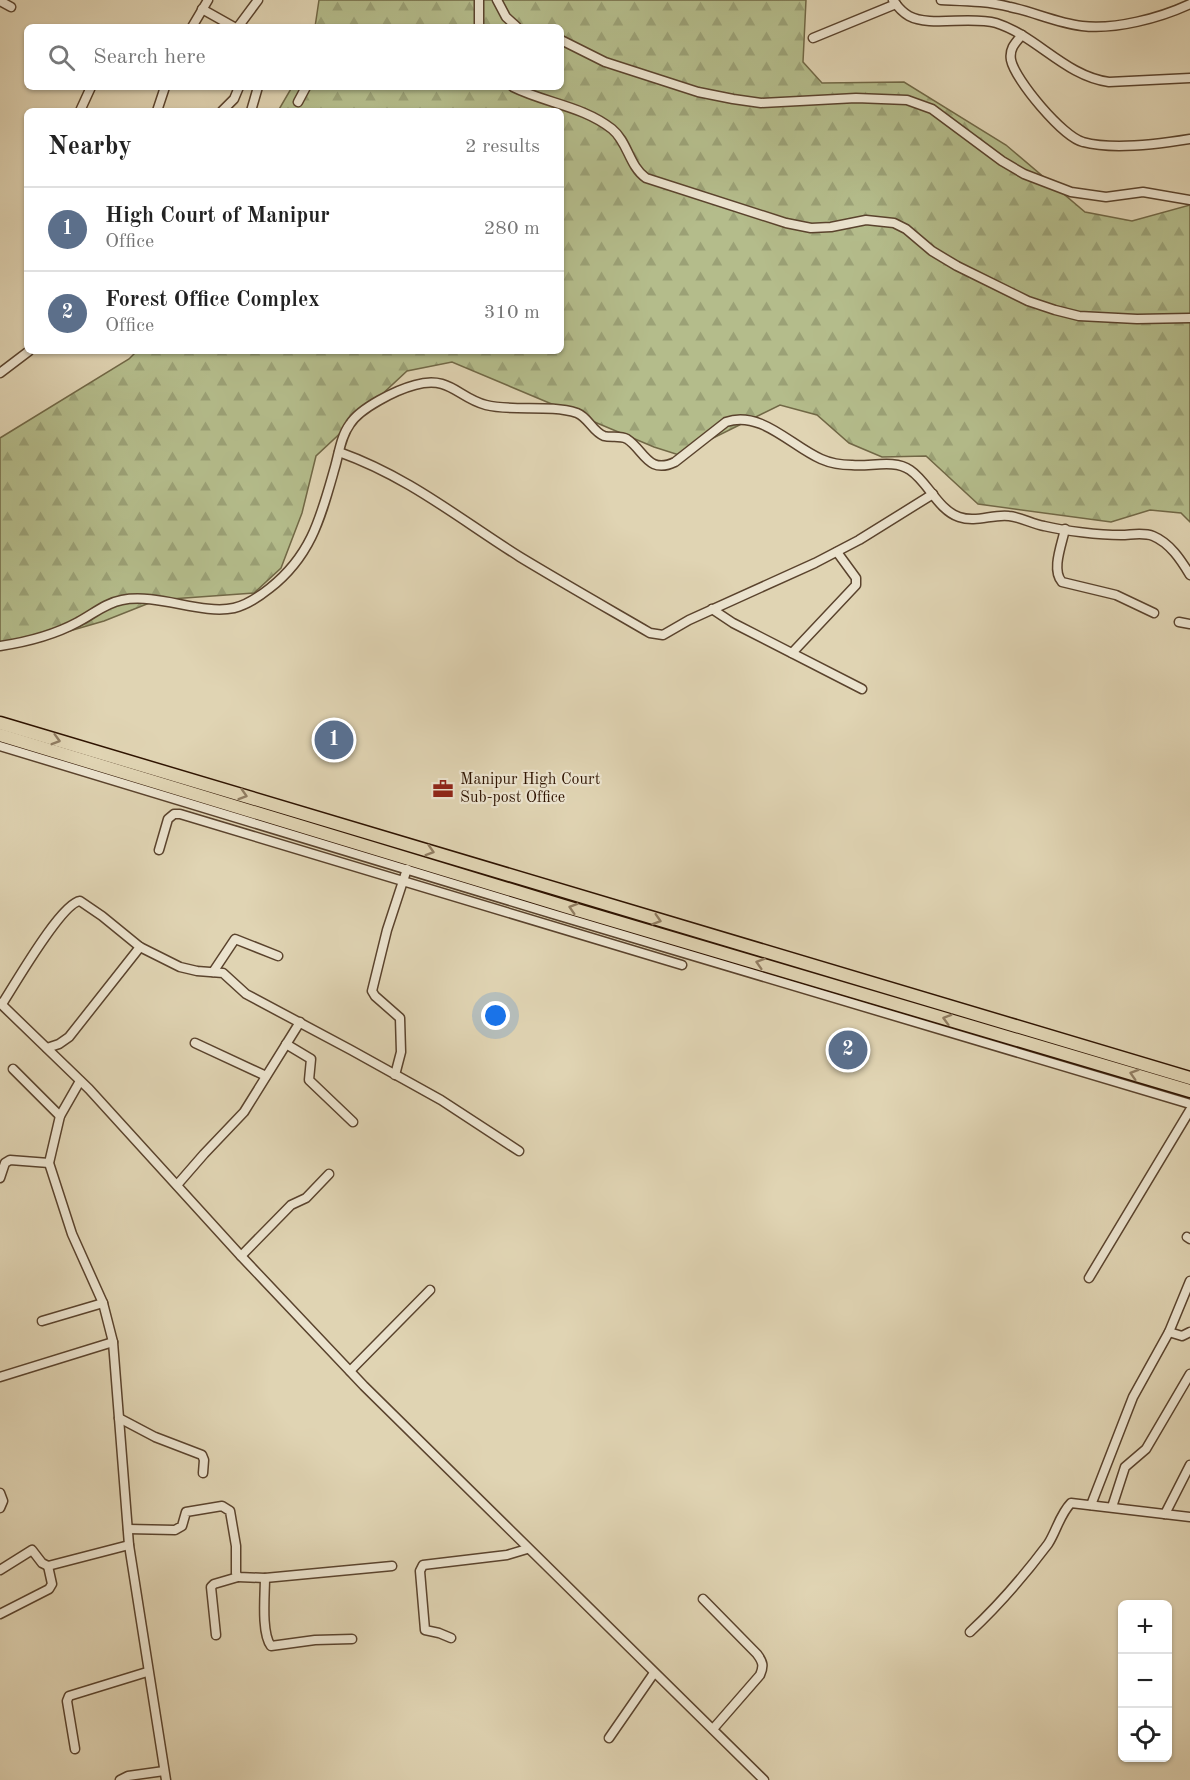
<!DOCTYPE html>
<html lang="en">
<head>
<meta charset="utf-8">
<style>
  :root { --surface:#fff; --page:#f6f6f6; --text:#222; --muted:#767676; --line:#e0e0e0; --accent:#111827 }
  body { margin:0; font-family:"Old Standard TT",serif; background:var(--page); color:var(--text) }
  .controls { position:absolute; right:18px; bottom:18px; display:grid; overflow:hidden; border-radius:9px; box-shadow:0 2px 4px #0004 }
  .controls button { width:54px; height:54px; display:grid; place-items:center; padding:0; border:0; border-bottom:2px solid var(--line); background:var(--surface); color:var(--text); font:30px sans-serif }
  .you { position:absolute; left:496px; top:1016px; width:21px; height:21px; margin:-15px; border:4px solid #fff; border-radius:50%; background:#1a73e8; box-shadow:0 0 0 9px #1a73e833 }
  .badge { display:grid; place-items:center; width:39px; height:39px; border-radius:50%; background:var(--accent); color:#fff; font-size:20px; font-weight:700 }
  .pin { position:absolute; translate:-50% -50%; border:3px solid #fff; box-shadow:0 2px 6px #0006 }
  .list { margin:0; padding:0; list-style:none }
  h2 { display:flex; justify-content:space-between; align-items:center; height:78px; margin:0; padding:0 24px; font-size:26px }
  h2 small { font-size:20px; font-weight:400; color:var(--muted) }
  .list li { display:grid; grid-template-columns:39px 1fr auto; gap:18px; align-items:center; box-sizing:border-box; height:84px; padding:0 24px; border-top:2px solid var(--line) }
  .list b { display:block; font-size:22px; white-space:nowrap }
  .list p { margin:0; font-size:20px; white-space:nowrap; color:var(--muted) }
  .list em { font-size:20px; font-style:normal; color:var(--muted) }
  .icon { flex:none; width:33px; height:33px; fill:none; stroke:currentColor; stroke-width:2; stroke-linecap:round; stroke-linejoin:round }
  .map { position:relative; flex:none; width:1190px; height:1780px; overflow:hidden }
  .search { position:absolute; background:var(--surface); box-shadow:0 2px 4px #0004; left:24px; top:24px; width:540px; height:66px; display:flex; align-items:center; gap:15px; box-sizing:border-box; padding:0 21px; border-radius:9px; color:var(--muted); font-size:22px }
  .panel { position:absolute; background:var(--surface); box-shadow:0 2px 4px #0004; left:24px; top:108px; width:540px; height:246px; border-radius:9px }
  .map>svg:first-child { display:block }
  .forest { fill:url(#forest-firs); stroke:#716846; stroke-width:1.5 }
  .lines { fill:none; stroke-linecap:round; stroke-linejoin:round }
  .minor-casing { stroke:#5a432d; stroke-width:11 }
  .highway-casing { stroke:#2e1300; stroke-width:15 }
  .minor { stroke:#ebe3ce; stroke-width:8 }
  .highway { stroke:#e0d4b3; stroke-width:12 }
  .oneway { stroke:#907d62 }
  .labels { text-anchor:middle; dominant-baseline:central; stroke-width:4.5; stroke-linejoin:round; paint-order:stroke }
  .poi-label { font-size:16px; fill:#2e1300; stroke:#ebe3ce; text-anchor:start }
</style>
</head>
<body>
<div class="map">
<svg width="1190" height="1780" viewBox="0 0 1190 1780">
  <defs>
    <pattern id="forest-firs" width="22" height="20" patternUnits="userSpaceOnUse" patternTransform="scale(1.5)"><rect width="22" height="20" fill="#b4bc8b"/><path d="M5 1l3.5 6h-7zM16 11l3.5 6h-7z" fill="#9ba176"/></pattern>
  </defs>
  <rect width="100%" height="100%" fill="#e0d4b3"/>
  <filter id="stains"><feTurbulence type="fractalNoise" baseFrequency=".00333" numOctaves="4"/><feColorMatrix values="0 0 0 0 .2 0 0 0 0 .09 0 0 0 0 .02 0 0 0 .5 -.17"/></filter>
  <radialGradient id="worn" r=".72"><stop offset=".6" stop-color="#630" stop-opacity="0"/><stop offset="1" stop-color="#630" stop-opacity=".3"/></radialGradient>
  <polygon class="forest" points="319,0 806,0 803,62 822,83 904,82 1006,145 1085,212 1132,221 1190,205 1190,522 1181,513 1150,510 1111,522 978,504 926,456 882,457 849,443 817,415 780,405 679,455 654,447 452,362 407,371 316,456 302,513 281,568 254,593 157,600 104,621 28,643 0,643 0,438 129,359 137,351 561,351 561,111 278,111 292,87 561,87 561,27 315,27"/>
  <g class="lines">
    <g class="minor-casing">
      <g id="minor">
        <polyline points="497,0 506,17 517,27"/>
        <path d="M893,0C897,6 902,12 909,16C929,27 970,16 996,23C1037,36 1065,76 1109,82L1190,78"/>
        <path d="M941,0C964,1 987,1 1010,7C1034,12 1057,23 1082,26C1115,30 1160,18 1190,4"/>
        <polyline points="0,1 11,7"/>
        <polyline points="202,9 234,27"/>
        <polyline points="192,27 208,0"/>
        <polyline points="238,27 258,0"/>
        <polyline points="479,27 479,0"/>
        <path d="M1022,35C1015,43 1009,49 1011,60C1015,80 1063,137 1083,142C1112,150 1160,144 1190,139"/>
        <polyline points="813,38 896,4"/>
        <polyline points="561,40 605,62 698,92 733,99 761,103 856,98 907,100 932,109 1002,161 1024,174 1071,192 1106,197 1143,192 1190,200"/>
        <path d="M513,87C545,103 583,106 612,129C628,142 629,166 646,178L786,223L811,228L831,227L866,220L894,223L906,229L932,251L957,266L1028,301L1055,310L1079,316L1137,319L1190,318"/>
        <polyline points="298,102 306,87"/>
        <polyline points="80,111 91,87"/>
        <polyline points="157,111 165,87"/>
        <polyline points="222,111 234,99 239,87"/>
        <polyline points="251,111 258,87"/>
        <polyline points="0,373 29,351"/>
        <path d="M339,452C409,477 458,518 520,557C563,583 607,608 650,633L663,635L689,620L815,563L859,540L933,494"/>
        <path d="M1065,529C1062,544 1051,570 1062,582L1116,595L1154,613"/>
        <polyline points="712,609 733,623 862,689"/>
        <polyline points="1179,622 1190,624"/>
        <path d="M0,646C27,642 54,635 78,622C92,615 105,603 122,600C158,593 201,615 234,608C247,605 260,596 270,588C312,555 321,516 335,467C339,453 341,436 350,424C360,408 396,390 415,385C450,375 458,398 486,405C515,412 548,404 577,413C588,417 593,432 604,436C611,438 620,435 627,439C644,450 648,475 675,462L726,422C761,410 791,446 821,459C830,463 842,465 852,465C870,467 894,459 910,470C928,482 938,510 959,517C976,523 992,514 1009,516C1021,517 1032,524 1044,526C1065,531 1099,535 1121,535C1131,535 1143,532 1153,536C1170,543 1181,560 1190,575"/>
        <polyline points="792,653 856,585 856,578 837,552"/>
        <polyline points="0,746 553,914 1190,1104"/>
        <polyline points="159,850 168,819 174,814 180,814 682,965"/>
        <polyline points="213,972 235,939 278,956"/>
        <polyline points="0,1003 89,1089 241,1256 364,1386 764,1780"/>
        <path d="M2,1004C14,986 61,903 80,901L102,916L140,947L180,967L197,971L223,973L246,994L351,1050L441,1100L519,1151"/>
        <polyline points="195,1043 266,1076"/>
        <polyline points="286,1044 311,1059 309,1080 353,1122"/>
        <polyline points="47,1048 59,1044 69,1037 140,947"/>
        <polyline points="13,1069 60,1116"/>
        <polyline points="395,1075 401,1052 400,1018 375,996 372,991 387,930 407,869"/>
        <polyline points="80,1081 60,1116 49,1163 72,1234 103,1303 113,1342 129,1545 166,1780"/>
        <polyline points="0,1178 5,1163 10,1160 49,1163"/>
        <polyline points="177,1185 204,1154 244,1112 300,1022"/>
        <polyline points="1187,1237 1190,1239"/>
        <polyline points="241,1256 291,1205 306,1198 329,1174"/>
        <polyline points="1089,1278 1190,1110"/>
        <polyline points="42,1321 103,1303"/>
        <polyline points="1169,1332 1182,1336 1190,1332"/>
        <polyline points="350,1371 430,1290"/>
        <polyline points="0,1377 113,1342"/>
        <polyline points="119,1418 155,1437 202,1455 204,1460 203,1473"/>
        <polyline points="0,1493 3,1501 0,1508"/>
        <polyline points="1091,1505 1133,1397 1169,1332 1190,1281"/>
        <polyline points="1112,1507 1125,1467 1146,1449 1190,1374"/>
        <polyline points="1165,1514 1190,1465"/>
        <polyline points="128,1529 175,1530 182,1526 186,1512 222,1506 230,1511 236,1546 236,1573 238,1577 265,1578 392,1566"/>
        <polyline points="0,1570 32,1550 42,1563 48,1566 129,1545"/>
        <path d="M265,1578C265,1594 261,1633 271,1646L315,1640L352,1639"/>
        <path d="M703,1599L757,1654C763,1662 764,1666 760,1675L713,1729"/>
        <polyline points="0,1614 49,1589 52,1584 48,1566"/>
        <path d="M970,1632C999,1605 1024,1576 1048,1544C1056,1532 1060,1514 1071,1503L1190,1517"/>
        <polyline points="216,1635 211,1587 214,1584 238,1577"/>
        <polyline points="451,1638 439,1633 425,1630 420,1571 423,1565 507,1555 527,1549"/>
        <polyline points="609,1738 654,1673"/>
        <polyline points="75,1749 67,1701 69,1696 147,1672"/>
        <polyline points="120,1780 128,1776 164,1771"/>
      </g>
    </g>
    <g class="highway-casing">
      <g id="highway">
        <polyline points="0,723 1190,1078"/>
        <polyline points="0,735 567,907 1190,1091"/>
      </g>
    </g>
    <use href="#minor" class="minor"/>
    <use href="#highway" class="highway"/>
  </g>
  <defs><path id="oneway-chevron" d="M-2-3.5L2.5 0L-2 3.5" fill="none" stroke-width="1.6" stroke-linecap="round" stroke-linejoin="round" transform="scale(1.5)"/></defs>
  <g class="oneway">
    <use href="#oneway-chevron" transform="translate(56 740) rotate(16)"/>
    <use href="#oneway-chevron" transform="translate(243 795) rotate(17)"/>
    <use href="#oneway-chevron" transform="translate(430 851) rotate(17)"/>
    <use href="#oneway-chevron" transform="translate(573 908) rotate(-163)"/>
    <use href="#oneway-chevron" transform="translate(657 920) rotate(17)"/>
    <use href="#oneway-chevron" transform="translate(760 963) rotate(-163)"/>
    <use href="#oneway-chevron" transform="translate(947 1019) rotate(-164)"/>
    <use href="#oneway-chevron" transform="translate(1134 1074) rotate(-163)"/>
  </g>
  <defs>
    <g id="office-bare" transform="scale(1.62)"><path d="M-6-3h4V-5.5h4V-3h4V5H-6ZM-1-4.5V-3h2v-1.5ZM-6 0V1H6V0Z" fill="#8f2418" stroke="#ebe3ce" stroke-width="2.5" paint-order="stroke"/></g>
  </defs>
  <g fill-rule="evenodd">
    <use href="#office-bare" x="443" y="789"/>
  </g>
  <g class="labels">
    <g class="poi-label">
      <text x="460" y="780">Manipur High Court<tspan x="460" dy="18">Sub-post Office</tspan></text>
    </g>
  </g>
  <rect width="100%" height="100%" filter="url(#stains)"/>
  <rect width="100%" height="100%" fill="url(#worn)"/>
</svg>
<div class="controls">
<button>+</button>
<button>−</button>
<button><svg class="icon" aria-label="locate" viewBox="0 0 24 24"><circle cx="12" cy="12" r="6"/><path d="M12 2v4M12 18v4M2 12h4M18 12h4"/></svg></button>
</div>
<div class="you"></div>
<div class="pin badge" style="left:334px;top:740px;background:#5c6f8a">1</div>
<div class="pin badge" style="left:848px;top:1050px;background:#5c6f8a">2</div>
<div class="search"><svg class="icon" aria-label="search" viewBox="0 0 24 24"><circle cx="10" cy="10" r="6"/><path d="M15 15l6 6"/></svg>Search here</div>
<section class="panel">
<h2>Nearby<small>2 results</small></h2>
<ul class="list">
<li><span class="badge" style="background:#5c6f8a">1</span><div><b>High Court of Manipur</b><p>Office</p></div><em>280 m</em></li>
<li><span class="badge" style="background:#5c6f8a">2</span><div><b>Forest Office Complex</b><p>Office</p></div><em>310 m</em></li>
</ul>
</section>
</div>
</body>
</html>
